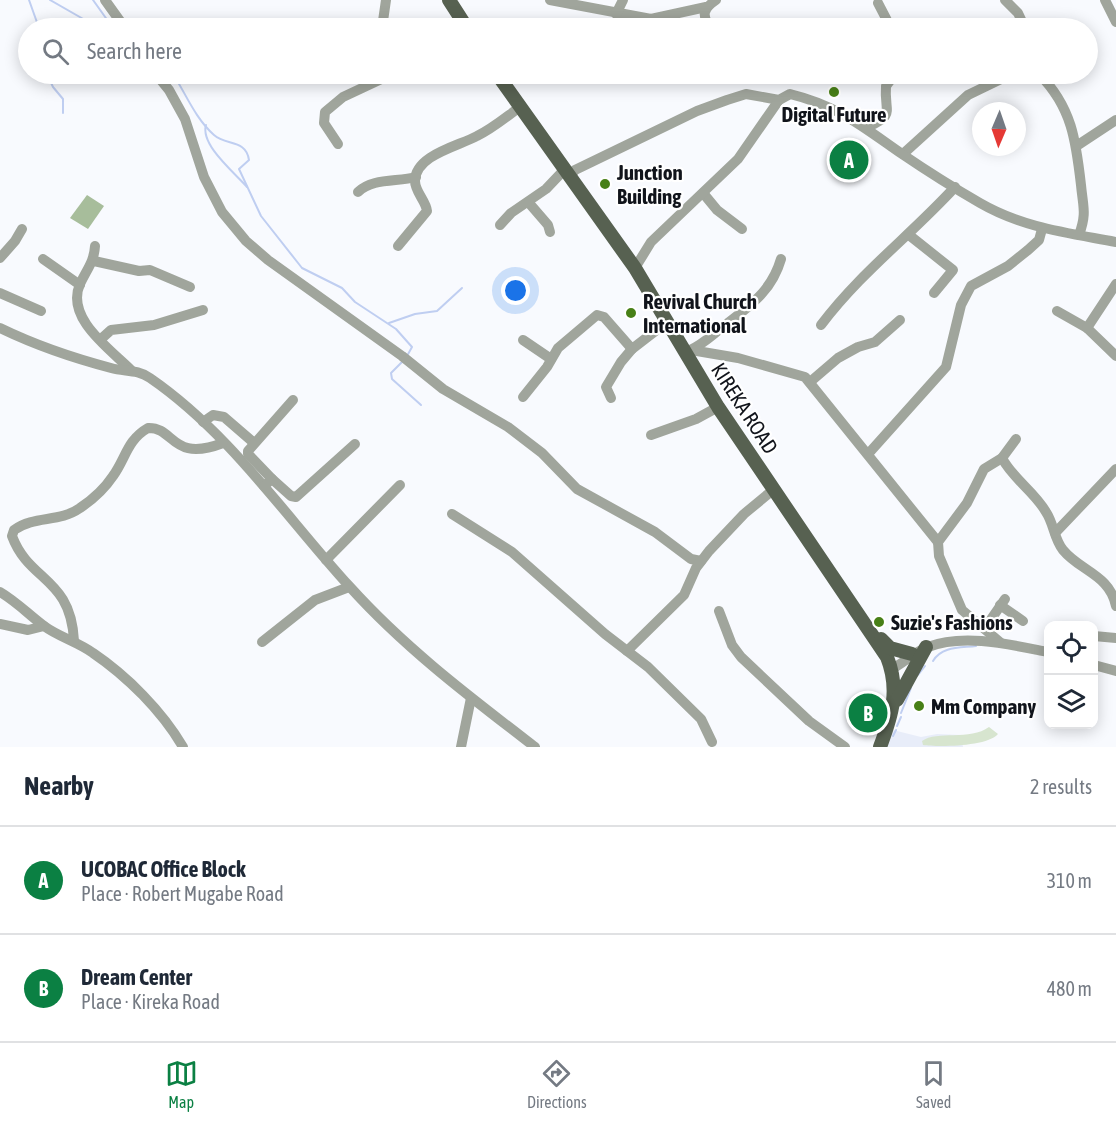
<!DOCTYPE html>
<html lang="en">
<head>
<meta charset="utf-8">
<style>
  :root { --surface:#fff; --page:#f6f6f7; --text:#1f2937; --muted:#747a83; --line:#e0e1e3; --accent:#0b8043 }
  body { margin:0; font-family:"Asap Condensed",sans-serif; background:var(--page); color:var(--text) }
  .controls { position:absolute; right:18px; bottom:18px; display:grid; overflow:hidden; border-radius:12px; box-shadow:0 3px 15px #0003 }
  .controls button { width:54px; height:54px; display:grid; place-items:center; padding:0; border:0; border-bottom:2px solid var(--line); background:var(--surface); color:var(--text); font:30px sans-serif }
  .compass { position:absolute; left:972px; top:102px; width:54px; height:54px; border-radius:50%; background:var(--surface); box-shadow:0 3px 15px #0003; rotate:182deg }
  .you { position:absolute; left:516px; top:291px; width:21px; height:21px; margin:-15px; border:4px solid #fff; border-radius:50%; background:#1a73e8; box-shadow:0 0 0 9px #1a73e833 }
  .badge { display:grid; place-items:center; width:39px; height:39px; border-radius:50%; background:var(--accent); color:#fff; font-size:20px; font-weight:700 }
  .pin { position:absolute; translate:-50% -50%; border:3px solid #fff; box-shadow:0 2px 6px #0006 }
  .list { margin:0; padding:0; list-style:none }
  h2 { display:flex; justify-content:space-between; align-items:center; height:78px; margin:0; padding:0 24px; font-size:26px }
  h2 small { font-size:20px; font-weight:400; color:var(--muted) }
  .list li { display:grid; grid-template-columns:39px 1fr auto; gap:18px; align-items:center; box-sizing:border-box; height:108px; padding:0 24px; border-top:2px solid var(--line) }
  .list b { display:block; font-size:22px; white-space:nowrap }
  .list p { margin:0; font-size:20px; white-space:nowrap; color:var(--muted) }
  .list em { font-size:20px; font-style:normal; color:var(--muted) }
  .icon { flex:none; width:33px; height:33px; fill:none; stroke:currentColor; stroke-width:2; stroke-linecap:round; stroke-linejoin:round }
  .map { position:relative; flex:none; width:1116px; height:747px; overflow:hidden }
  .search { position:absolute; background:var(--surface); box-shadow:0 3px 15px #0003; left:18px; right:18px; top:18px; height:66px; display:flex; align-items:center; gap:15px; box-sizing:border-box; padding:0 21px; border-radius:33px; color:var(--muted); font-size:22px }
  .sheet { height:294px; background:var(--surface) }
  nav { display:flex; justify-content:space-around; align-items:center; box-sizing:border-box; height:84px; border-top:2px solid var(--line); background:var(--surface); font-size:16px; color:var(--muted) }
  nav a { display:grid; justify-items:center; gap:3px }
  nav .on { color:var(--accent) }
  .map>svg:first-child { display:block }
  .built { fill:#e8edf9 }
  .green { fill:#d7e5cf }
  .forest { fill:#a7bd9b }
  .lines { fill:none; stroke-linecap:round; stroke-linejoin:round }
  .stream { stroke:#bfcef1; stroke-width:2 }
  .minor { stroke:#a0a59c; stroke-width:10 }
  .major { stroke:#576151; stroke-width:14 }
  .poi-dot { fill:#488017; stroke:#fff; stroke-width:2 }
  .labels { text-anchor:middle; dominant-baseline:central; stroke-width:4.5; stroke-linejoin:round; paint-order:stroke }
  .poi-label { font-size:21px; font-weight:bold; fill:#11141b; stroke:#fff; text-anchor:start }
  .street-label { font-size:21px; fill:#11141b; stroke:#fff }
</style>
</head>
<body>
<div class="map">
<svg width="1116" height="747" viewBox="0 0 1116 747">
  <rect width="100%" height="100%" fill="#f8fafe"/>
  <polygon class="built" points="893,730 921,737 937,734 961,735 963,747 886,747"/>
  <path class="green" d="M989,727L998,734C987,747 937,747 923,745L922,741C937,730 970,741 989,727Z"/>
  <polygon class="forest" points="87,195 104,206 88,229 70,218"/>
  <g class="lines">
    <g class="stream">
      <polyline points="29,0 39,28"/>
      <polyline points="50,0 99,28"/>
      <polyline points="93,0 113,28"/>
      <polyline points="47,74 53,87 63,99 63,113"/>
      <path d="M173,74C186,94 195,118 214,135C226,146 246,139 249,160L239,169L261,216L302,268L342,288L355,302L396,329L412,347L407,356"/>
      <path d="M206,125C200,145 235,173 247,187"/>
      <polyline points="389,323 415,314 437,311 462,288"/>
      <polyline points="403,361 391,373 392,379 421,405"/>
      <path d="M933,661C942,646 960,648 976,646"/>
      <polyline points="918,675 925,666"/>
      <polyline points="901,713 911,688"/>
      <polyline points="897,726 901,717"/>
      <polyline points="893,736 896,730"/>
    </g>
    <g class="minor">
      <polyline points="105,0 125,28"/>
      <polyline points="550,0 651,19 706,7"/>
      <polyline points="1005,0 1018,13 1025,28"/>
      <polyline points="1105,0 1116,22"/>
      <polyline points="878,3 891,28"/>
      <polyline points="616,14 623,0"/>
      <polyline points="382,28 386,0"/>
      <polyline points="452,28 462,21"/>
      <path d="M711,28C701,15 703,9 716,0"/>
      <polyline points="156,74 169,90 185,119 204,177 222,212 246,241 268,260 402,356 443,389 508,427 542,453 577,489 655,532 691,559 701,561"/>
      <path d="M1039,74C1072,107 1076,141 1081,185C1083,207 1087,213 1079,235"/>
      <polyline points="322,79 333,74"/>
      <path d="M868,127C896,114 884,113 886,86L895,74"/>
      <polyline points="338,144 324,123 325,112 343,97 392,74"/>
      <polyline points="1078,145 1116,120"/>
      <polyline points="903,154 968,95 1001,79 1019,79 1027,74"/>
      <path d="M570,176L575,170L697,111L727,100L746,94L779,100L790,94C839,106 863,127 902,154C927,171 954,188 980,203C1023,228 1069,233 1116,242"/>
      <path d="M358,192C372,178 397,182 416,177"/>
      <polyline points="703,193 717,210 742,229"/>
      <polyline points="529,203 548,225 550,232"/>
      <polyline points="500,225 511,213 546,189 565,169"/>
      <polyline points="909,235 953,270 934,293"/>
      <path d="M95,246C94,262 87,269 80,284C65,318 110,349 131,370"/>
      <path d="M398,246L427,211C426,201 415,192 415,181C415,155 459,146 477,136C492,129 506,117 520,107"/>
      <polyline points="0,258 15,241 22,229"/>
      <polyline points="43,259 80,285"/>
      <polyline points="94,261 139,271 150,270 190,287"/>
      <polyline points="635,268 651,242 738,159 779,100"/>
      <polyline points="0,293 41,311"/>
      <polyline points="1057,311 1087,328 1116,356"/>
      <path d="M821,325C861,272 910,236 955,187"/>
      <path d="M0,328C35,345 73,358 111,368C125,372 137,369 150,378C230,433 285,516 350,587C405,648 470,697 535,747"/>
      <polyline points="1087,328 1116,284"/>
      <polyline points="101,339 111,330 154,325 203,310"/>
      <polyline points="523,340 551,359"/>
      <path d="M690,350C704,344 715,332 728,323C752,304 772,290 781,259"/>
      <polyline points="691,350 738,358 805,377 938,542"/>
      <polyline points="810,382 838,358 858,347 875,342 900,320"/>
      <polyline points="523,397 547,367 558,348 597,315 604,317 632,349 667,322"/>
      <polyline points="611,398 606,387 621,362 632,349"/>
      <polyline points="203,422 213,415 224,417 254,443"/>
      <polyline points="651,435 696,419 718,407"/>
      <polyline points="869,453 946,367 961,305 971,286 1008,266 1028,250 1039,240 1042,229"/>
      <path d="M1002,458C1013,479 1034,491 1046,512C1054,524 1054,539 1063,550C1080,571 1110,575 1116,606"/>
      <polyline points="272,479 248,454 248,451 293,400"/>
      <polyline points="264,486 272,479 291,496 296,497 355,444"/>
      <polyline points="452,514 512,552 605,634 648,667 701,719 712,742"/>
      <polyline points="1055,533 1116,469"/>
      <polyline points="326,560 400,485"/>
      <path d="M0,592C17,602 29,615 44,626C59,637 78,642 93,653C127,676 162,711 183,747"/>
      <polyline points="1000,605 1023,621"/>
      <polyline points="719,611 732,645 741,657 809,721 845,747"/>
      <polyline points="0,624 28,630 44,626"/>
      <polyline points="985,628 1005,599"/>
      <polyline points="1094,636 1116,638"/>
      <path d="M74,641C71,577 29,582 12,536L14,530C35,515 59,523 80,508C92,500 105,488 113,476C126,458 127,440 148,428C175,427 171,463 223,443"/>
      <polyline points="262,642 315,600 349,587"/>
      <polyline points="1001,643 962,610 939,556 938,542 967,503 984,469 1002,458 1016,439"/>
      <polyline points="627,651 684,595 696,568 709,551 744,514 773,490"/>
      <polyline points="1094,665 1116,671"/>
      <path d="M892,669C905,662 914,652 928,647C964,633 1012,645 1048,652"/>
      <polyline points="461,747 471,698"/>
    </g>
    <g class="major">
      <polyline points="449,0 467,28"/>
      <path d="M497,74L635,268L718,407L887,657C900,690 892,715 880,747"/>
      <polyline points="881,639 890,648 912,654"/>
      <polyline points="897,700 926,647"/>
    </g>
  </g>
  <g class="poi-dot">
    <circle cx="834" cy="92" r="6"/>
    <circle cx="605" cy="184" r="6"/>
    <circle cx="631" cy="313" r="6"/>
    <circle cx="879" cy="622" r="6"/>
    <circle cx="919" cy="706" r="6"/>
  </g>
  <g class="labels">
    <g class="poi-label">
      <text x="834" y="114" text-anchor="middle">Digital Future</text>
      <text x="617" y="172">Junction<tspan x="617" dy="24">Building</tspan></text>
      <text x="643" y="301">Revival Church<tspan x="643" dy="24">International</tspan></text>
      <text x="891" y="622">Suzie's Fashions</text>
      <text x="931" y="706">Mm Company</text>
    </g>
    <g class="street-label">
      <text transform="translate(745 408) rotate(57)">KIREKA ROAD</text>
    </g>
  </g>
</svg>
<div class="controls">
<button><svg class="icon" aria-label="locate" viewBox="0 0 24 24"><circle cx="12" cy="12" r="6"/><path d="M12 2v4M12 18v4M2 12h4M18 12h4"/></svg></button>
<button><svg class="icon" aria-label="layers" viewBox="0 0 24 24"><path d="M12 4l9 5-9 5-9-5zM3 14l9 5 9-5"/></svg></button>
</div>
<svg class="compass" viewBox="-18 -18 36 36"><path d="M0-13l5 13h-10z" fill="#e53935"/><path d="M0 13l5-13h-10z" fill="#747a83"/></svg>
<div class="you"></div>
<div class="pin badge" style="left:849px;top:160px">A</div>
<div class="pin badge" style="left:868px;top:713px">B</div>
<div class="search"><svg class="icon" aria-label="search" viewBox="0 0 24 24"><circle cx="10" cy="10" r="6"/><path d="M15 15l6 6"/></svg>Search here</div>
</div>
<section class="sheet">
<h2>Nearby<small>2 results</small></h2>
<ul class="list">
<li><span class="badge">A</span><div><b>UCOBAC Office Block</b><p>Place · Robert Mugabe Road</p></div><em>310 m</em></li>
<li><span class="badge">B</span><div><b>Dream Center</b><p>Place · Kireka Road</p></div><em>480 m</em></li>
</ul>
</section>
<nav>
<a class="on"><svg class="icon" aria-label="map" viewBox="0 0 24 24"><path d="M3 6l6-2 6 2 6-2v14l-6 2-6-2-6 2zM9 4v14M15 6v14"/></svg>Map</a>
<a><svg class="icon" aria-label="directions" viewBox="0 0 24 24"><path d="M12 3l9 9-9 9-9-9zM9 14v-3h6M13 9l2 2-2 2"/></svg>Directions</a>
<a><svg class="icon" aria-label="saved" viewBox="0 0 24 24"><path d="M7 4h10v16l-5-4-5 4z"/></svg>Saved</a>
</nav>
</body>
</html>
